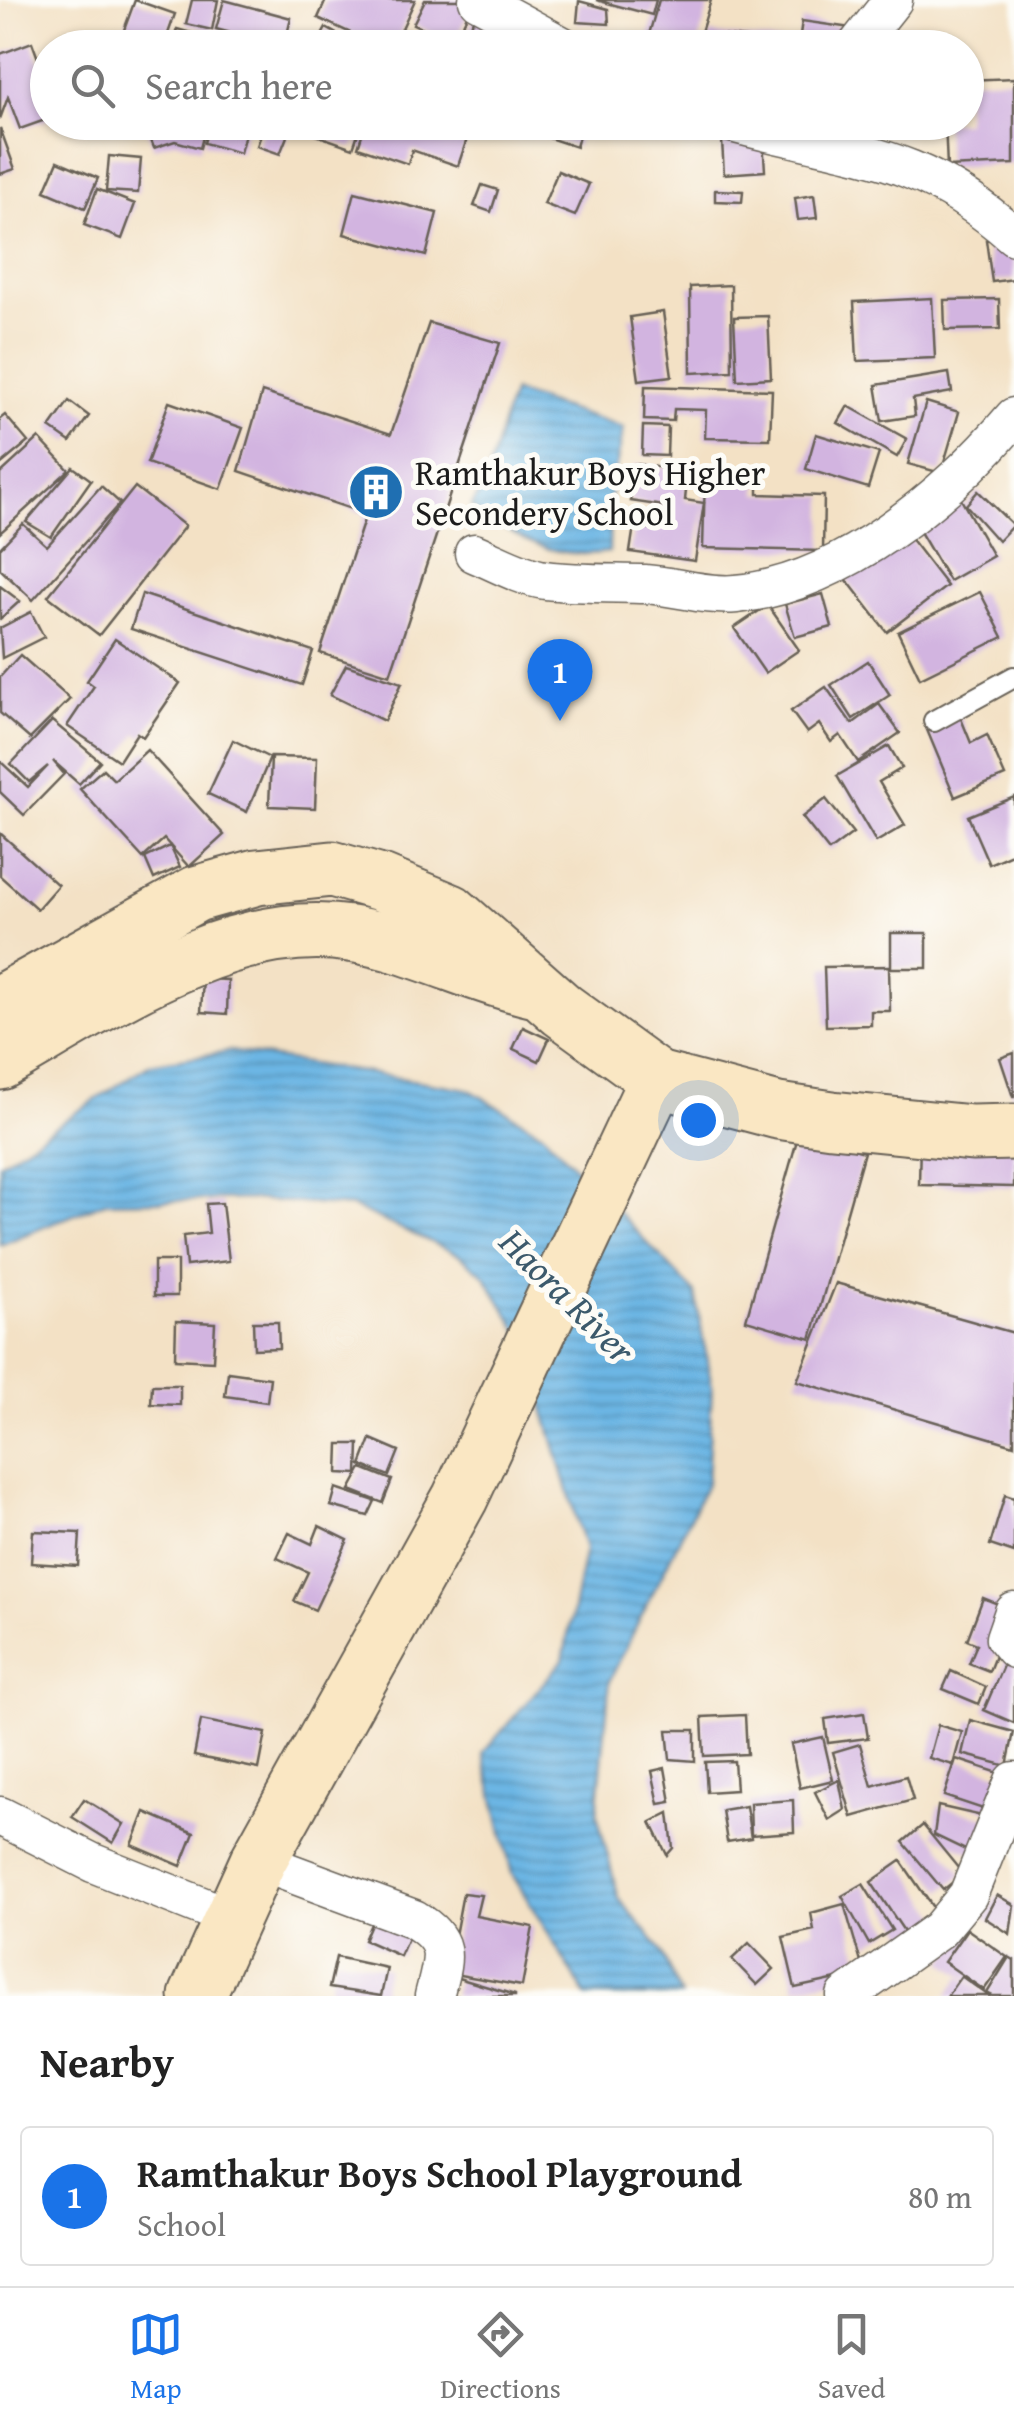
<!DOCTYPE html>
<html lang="en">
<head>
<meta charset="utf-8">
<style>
  :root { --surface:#fff; --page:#f2f2f2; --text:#222; --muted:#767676; --line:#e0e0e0; --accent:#1a73e8 }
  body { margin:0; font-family:"Gentium Book Plus",serif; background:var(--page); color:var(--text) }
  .you { position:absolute; left:698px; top:1120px; width:35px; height:35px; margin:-25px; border:8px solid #fff; border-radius:50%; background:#1a73e8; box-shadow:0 0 0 15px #1a73e833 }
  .badge { display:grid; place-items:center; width:65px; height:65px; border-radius:50%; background:var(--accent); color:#fff; font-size:32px; font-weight:700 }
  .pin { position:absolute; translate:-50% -82px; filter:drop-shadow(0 2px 5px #0008) }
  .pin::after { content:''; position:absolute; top:52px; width:35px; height:30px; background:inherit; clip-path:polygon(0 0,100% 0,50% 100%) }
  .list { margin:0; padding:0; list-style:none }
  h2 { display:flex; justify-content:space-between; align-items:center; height:130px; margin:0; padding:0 40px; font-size:42px }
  h2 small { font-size:32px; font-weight:400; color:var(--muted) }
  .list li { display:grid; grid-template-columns:65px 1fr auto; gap:30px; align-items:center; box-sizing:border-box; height:140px; margin:0 20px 20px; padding:0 20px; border:2px solid var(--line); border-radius:10px }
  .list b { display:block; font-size:38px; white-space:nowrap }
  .list p { margin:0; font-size:32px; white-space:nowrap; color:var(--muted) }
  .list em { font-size:32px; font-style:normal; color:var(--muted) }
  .icon { flex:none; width:55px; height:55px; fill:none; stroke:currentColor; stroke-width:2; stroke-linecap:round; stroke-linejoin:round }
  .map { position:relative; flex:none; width:1014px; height:1996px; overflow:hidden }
  .search { position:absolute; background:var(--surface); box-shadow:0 2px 8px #0004; left:30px; right:30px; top:30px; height:110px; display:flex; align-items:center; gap:25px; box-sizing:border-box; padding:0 35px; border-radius:55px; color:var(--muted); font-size:38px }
  .sheet { height:290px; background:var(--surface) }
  nav { display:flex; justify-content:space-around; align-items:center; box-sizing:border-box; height:140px; border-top:2px solid var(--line); background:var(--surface); font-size:28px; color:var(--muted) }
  nav a { display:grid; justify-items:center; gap:5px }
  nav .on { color:var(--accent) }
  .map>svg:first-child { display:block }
  .water { fill:url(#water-rules); stroke:#446980; stroke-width:2.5 }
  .building { fill:#d2b4e0 }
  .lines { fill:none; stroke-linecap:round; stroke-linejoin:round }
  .lane-casing { stroke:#676157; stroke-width:24 }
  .street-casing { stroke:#676157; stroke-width:41 }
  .secondary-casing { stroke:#676157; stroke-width:59 }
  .lane { stroke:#fff; stroke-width:20 }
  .street { stroke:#fff; stroke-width:38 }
  .secondary { stroke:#fae7c3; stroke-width:55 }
  .labels { text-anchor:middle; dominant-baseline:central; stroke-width:10; stroke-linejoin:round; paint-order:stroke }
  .poi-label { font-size:35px; fill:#1c1c1c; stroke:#fdfcf7; text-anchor:start }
  .water-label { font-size:38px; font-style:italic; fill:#3c5a6c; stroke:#fdfcf7 }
</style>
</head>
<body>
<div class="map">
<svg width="1014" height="1996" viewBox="0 0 1014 1996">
  <defs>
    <pattern id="water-rules" width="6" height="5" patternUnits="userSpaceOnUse" patternTransform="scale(2.5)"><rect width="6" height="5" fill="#6cb6e4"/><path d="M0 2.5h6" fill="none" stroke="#5893b8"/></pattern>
  </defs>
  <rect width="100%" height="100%" fill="#fdfcf7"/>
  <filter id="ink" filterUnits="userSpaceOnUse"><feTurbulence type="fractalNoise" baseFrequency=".01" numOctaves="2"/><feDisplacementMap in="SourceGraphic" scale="20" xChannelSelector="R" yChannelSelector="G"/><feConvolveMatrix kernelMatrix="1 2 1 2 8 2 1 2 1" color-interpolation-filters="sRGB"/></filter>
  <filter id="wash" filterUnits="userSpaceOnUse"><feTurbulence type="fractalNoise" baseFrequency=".0048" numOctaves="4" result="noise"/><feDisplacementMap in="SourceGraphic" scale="40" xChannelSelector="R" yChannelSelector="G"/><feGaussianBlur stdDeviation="2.25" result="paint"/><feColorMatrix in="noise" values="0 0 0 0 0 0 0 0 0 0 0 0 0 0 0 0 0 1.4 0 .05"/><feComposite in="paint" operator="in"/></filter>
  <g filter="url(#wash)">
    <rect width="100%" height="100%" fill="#f3e1c5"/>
    <g class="water">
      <path d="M513,392L624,428L610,496L609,552C550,560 519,539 471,507C493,475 497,431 513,392Z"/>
      <polygon points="230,1051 468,1089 543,1133 695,1293 712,1387 707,1483 610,1680 597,1814 619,1899 659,1947 681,1996 586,1996 512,1874 483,1753 563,1660 585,1549 524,1340 485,1276 460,1255 352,1207 252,1199 105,1202 0,1245 0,1163 150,1064"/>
    </g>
    <g id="blocks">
      <g class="building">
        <polygon points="135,0 175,14 163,48 146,48 121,38"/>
        <polygon points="192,0 218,0 212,30 186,24"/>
        <polygon points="224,0 291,18 284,47 216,29"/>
        <polygon points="326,0 415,0 393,48 383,48 318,18"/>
        <polygon points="425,0 474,0 454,43 413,24"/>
        <polygon points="596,0 656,0 652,15"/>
        <polygon points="659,0 711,0 696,48 645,48"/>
        <polygon points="579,1 608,9 609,24 577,22"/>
        <polygon points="476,12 525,32 519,48 462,48"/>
        <polygon points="802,21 858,29 849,48 798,48"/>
        <polygon points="326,28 357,45 356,48 315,48"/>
        <polygon points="177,29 227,43 226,48 171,48"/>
        <polygon points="710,34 782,42 781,48 708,48"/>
        <polygon points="32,42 40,64 48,61 48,119 20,129 8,97 0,119 0,54"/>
        <polygon points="1014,78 1014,164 947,167 945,122 966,122 966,80"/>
        <polygon points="144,122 207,122 200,148 175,141 154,148"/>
        <polygon points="210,122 248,122 240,153 204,143"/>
        <polygon points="298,122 362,122 353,148 296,128"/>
        <polygon points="366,122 437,122 469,133 458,166 412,150 408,164 358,147"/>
        <polygon points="528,122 583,122 576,147 525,130"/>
        <polygon points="264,126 288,134 280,154 257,146"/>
        <polygon points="0,128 15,169 0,174"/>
        <polygon points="763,138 765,171 724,174 722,141"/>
        <polygon points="109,156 141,159 138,193 106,191"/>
        <polygon points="58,161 98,178 85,208 45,191"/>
        <polygon points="558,171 589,184 575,216 544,204"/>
        <polygon points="482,185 498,190 491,212 474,206"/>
        <polygon points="97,189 135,204 122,239 84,225"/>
        <polygon points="715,190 743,191 742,202 715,201"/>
        <polygon points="355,192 437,213 426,256 344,234"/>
        <polygon points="814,195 817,218 798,220 795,198"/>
        <polygon points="1013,238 1014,279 992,282 986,240"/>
        <polygon points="731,285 732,371 691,373 690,287"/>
        <polygon points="932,298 935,358 857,361 854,302"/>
        <polygon points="999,299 1000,329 945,330 944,300"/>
        <polygon points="663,312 672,376 639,380 630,317"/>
        <polygon points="768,316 771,378 737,380 734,317"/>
        <polygon points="429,323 500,343 390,675 320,653 366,514 239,471 262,392 391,434"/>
        <polygon points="949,373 952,392 913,399 915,416 882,421 876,385"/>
        <polygon points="645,386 772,390 770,439 705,438 706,410 674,409 673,421 644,420"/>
        <polygon points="69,401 89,416 70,442 50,428"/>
        <polygon points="169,402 243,428 221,489 147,463"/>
        <polygon points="926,402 959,412 941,473 908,464"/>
        <polygon points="848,406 907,439 897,457 838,423"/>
        <polygon points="5,415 28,442 0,465 0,419"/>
        <polygon points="643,426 668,427 667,456 642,455"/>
        <polygon points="816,434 879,453 868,488 806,469"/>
        <polygon points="39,438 69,470 0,533 0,474"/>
        <polygon points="635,464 688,471 685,500 704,503 695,561 630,552 634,526 661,530 664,506 630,501"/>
        <polygon points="73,467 91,480 51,537 26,522"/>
        <polygon points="705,476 758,478 758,494 824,496 823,551 703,548"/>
        <polygon points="101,486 120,503 33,600 0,569 0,548 23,524 47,546"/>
        <polygon points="135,487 185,526 99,635 48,596"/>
        <polygon points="978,491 1013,525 998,541 966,505"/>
        <polygon points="958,494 993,556 949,581 913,520"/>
        <polygon points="903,529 947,586 887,632 843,575"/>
        <polygon points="0,586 20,601 0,619"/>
        <polygon points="980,592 1003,637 920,678 898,632"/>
        <polygon points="142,594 313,651 302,685 131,629"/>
        <polygon points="823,594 832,627 795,637 785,604"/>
        <polygon points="768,605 799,650 765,673 734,628"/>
        <polygon points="31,612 44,637 2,658 0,628"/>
        <polygon points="115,639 180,683 143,737 137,733 119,761 67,726 94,686 87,681"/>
        <polygon points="20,655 70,699 30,739 0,713 0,677"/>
        <polygon points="868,661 890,695 853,719 831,685"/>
        <polygon points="346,665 402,683 384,721 330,695"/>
        <polygon points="826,687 852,724 879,704 900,733 858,762 840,735 831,742 819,724 807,733 791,711"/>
        <polygon points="960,716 971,743 987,735 1005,776 955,797 927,730"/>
        <polygon points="52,721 100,761 79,784 53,761 64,774 24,815 0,792 0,761 28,787 48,766 29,782 11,764"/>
        <polygon points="233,740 270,758 247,812 208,794"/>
        <polygon points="889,746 902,768 879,782 905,825 876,842 837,776"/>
        <polygon points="147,750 224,835 189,867 164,839 143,858 80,789 103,769 114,780"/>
        <polygon points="271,757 317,758 315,808 269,806"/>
        <polygon points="1014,797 1014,853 989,864 968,816"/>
        <polygon points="826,799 853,833 829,851 802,817"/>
        <polygon points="0,833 58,885 37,909 0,876"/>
        <polygon points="170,846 180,867 154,879 145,858"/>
        <rect x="891" y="933" width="36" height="35"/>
        <polygon points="889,966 890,1011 871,1011 871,1025 826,1026 824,967"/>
        <polygon points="203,979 228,980 227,1014 201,1012"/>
        <polygon points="523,1027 549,1039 539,1061 513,1049"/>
        <polygon points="1014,1053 1014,1097 1013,1097 1000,1058"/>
        <polygon points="799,1133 864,1152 811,1339 746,1320"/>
        <polygon points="920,1141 1014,1143 1014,1187 919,1185"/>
        <polygon points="222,1203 229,1261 186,1266 183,1236 209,1233 206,1204"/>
        <rect x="154" y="1261" width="23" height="35"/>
        <polygon points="836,1283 1014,1333 1014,1445 797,1381"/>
        <polygon points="176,1321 215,1323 213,1361 175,1359"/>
        <polygon points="253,1322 278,1322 279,1348 254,1349"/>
        <polygon points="228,1372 270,1378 267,1402 225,1396"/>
        <polygon points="152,1385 180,1385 180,1405 151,1404"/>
        <polygon points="371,1439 399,1451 389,1476 361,1465"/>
        <polygon points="339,1444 359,1444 358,1474 338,1473"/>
        <polygon points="362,1468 392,1480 383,1503 350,1490"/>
        <polygon points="336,1488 375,1501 368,1516 331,1506"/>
        <polygon points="1005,1495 1014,1498 1014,1553 990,1545"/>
        <polygon points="319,1526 348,1540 315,1610 294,1601 308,1572 277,1558 289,1533 312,1544"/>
        <polygon points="33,1531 80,1533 78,1566 31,1563"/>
        <polygon points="983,1598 1013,1610 989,1671 969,1663 977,1644 967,1640"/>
        <polygon points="1008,1654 1014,1658 1014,1723 984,1710"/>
        <polygon points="951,1671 986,1687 979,1704 943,1689"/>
        <polygon points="864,1713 868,1738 828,1743 825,1719"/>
        <polygon points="745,1715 747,1754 704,1756 702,1717"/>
        <polygon points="201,1720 266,1733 259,1769 194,1756"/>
        <polygon points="970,1720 1014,1732 1007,1766 962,1754"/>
        <polygon points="938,1725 962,1732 953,1765 929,1758"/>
        <polygon points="667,1730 695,1730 695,1761 670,1759"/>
        <polygon points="823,1737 833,1780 800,1788 791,1744"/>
        <polygon points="860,1744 872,1786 906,1776 913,1800 852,1817 833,1752"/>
        <polygon points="956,1759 1008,1776 995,1813 944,1796"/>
        <polygon points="734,1761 736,1790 707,1792 705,1762"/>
        <polygon points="665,1768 671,1802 659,1804 652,1771"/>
        <polygon points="839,1780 845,1810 829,1820 815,1792"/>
        <polygon points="84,1799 124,1824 113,1843 72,1817"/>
        <polygon points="793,1800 794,1832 751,1835 750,1803"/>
        <polygon points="746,1806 751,1838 727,1842 722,1810"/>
        <polygon points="938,1806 995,1819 982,1858 934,1835"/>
        <polygon points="145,1812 194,1833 181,1866 132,1845"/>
        <polygon points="669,1813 673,1848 667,1855 651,1822"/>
        <polygon points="923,1825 963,1874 943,1890 903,1842"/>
        <polygon points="901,1861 943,1922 912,1943 871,1882"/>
        <polygon points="863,1884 892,1930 869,1944 842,1896"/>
        <polygon points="463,1893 481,1895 476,1916 533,1927 522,1986 448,1973"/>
        <polygon points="997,1895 1014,1905 1010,1934 985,1918"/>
        <polygon points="844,1904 864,1973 795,1988 783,1937 814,1930 811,1913"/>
        <polygon points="376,1912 413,1927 400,1956 364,1940"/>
        <polygon points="967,1929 1007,1957 984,1990 944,1962"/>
        <polygon points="749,1943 774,1969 757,1985 732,1959"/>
        <polygon points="336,1957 387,1968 381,1996 329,1988"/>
        <polygon points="1009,1957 1014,1960 1014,1996 993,1996 987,1993"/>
        <polygon points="961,1976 989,1996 947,1996"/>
        <polygon points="458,1978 515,1995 515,1996 453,1996"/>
      </g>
    </g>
  </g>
  <g filter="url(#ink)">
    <use href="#blocks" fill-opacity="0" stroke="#676157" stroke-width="2.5"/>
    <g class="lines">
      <g class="lane-casing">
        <polyline id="lane" points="934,721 1014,677"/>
      </g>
      <g class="street-casing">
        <g id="street">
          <polyline points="478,0 566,48"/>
          <polyline points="855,48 893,0"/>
          <path d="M728,122C847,155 915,148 1014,236"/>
          <path d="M474,553C496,562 522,577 545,580C578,584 612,583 645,584C674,586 708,597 736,594C842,584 948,495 1014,417"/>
          <polyline points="1014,1612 1005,1638 1014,1649"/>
          <polyline points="0,1816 93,1863 229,1917"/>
          <path d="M258,1861L414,1919C451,1942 444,1957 434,1996"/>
          <polyline points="846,1996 939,1930 968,1895 1014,1781"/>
        </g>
      </g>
      <g class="secondary-casing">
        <g id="secondary">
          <polyline points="0,1003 196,894 257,877 332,869 381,883 451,912 562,1010 657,1079 778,1111 832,1119 972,1133 1014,1132"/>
          <path d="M0,1062C101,1005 228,915 350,934C412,943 471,975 532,989"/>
          <polyline points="197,1996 258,1861 460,1498 657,1079"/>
        </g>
      </g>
      <use href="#lane" class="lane"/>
      <use href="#street" class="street"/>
      <use href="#secondary" class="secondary"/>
    </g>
  </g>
  <defs>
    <g id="building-disc" transform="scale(2.875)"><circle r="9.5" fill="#1f6fb2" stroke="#fdfcf7"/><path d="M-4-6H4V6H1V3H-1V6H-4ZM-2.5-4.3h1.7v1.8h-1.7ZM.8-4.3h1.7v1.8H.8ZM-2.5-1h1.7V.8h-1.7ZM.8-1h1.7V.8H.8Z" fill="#fff"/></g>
  </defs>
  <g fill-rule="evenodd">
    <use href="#building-disc" x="376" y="492"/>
  </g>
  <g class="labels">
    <g class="poi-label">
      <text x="415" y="472">Ramthakur Boys Higher<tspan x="415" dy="40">Secondery School</tspan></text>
    </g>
    <g class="water-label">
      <text transform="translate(568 1295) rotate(45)">Haora River</text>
    </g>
  </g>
</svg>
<div class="you"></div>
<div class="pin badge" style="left:560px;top:721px">1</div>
<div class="search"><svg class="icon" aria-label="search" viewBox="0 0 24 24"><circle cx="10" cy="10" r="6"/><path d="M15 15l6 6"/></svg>Search here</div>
</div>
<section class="sheet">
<h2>Nearby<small></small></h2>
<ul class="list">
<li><span class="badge">1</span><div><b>Ramthakur Boys School Playground</b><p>School</p></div><em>80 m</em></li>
</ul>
</section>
<nav>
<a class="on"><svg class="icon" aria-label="map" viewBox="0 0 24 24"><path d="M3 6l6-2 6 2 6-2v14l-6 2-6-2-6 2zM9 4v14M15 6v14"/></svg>Map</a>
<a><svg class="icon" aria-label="directions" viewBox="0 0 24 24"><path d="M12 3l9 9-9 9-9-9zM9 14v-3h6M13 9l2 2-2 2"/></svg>Directions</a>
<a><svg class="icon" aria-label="saved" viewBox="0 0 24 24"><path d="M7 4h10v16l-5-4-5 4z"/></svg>Saved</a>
</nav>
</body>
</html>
